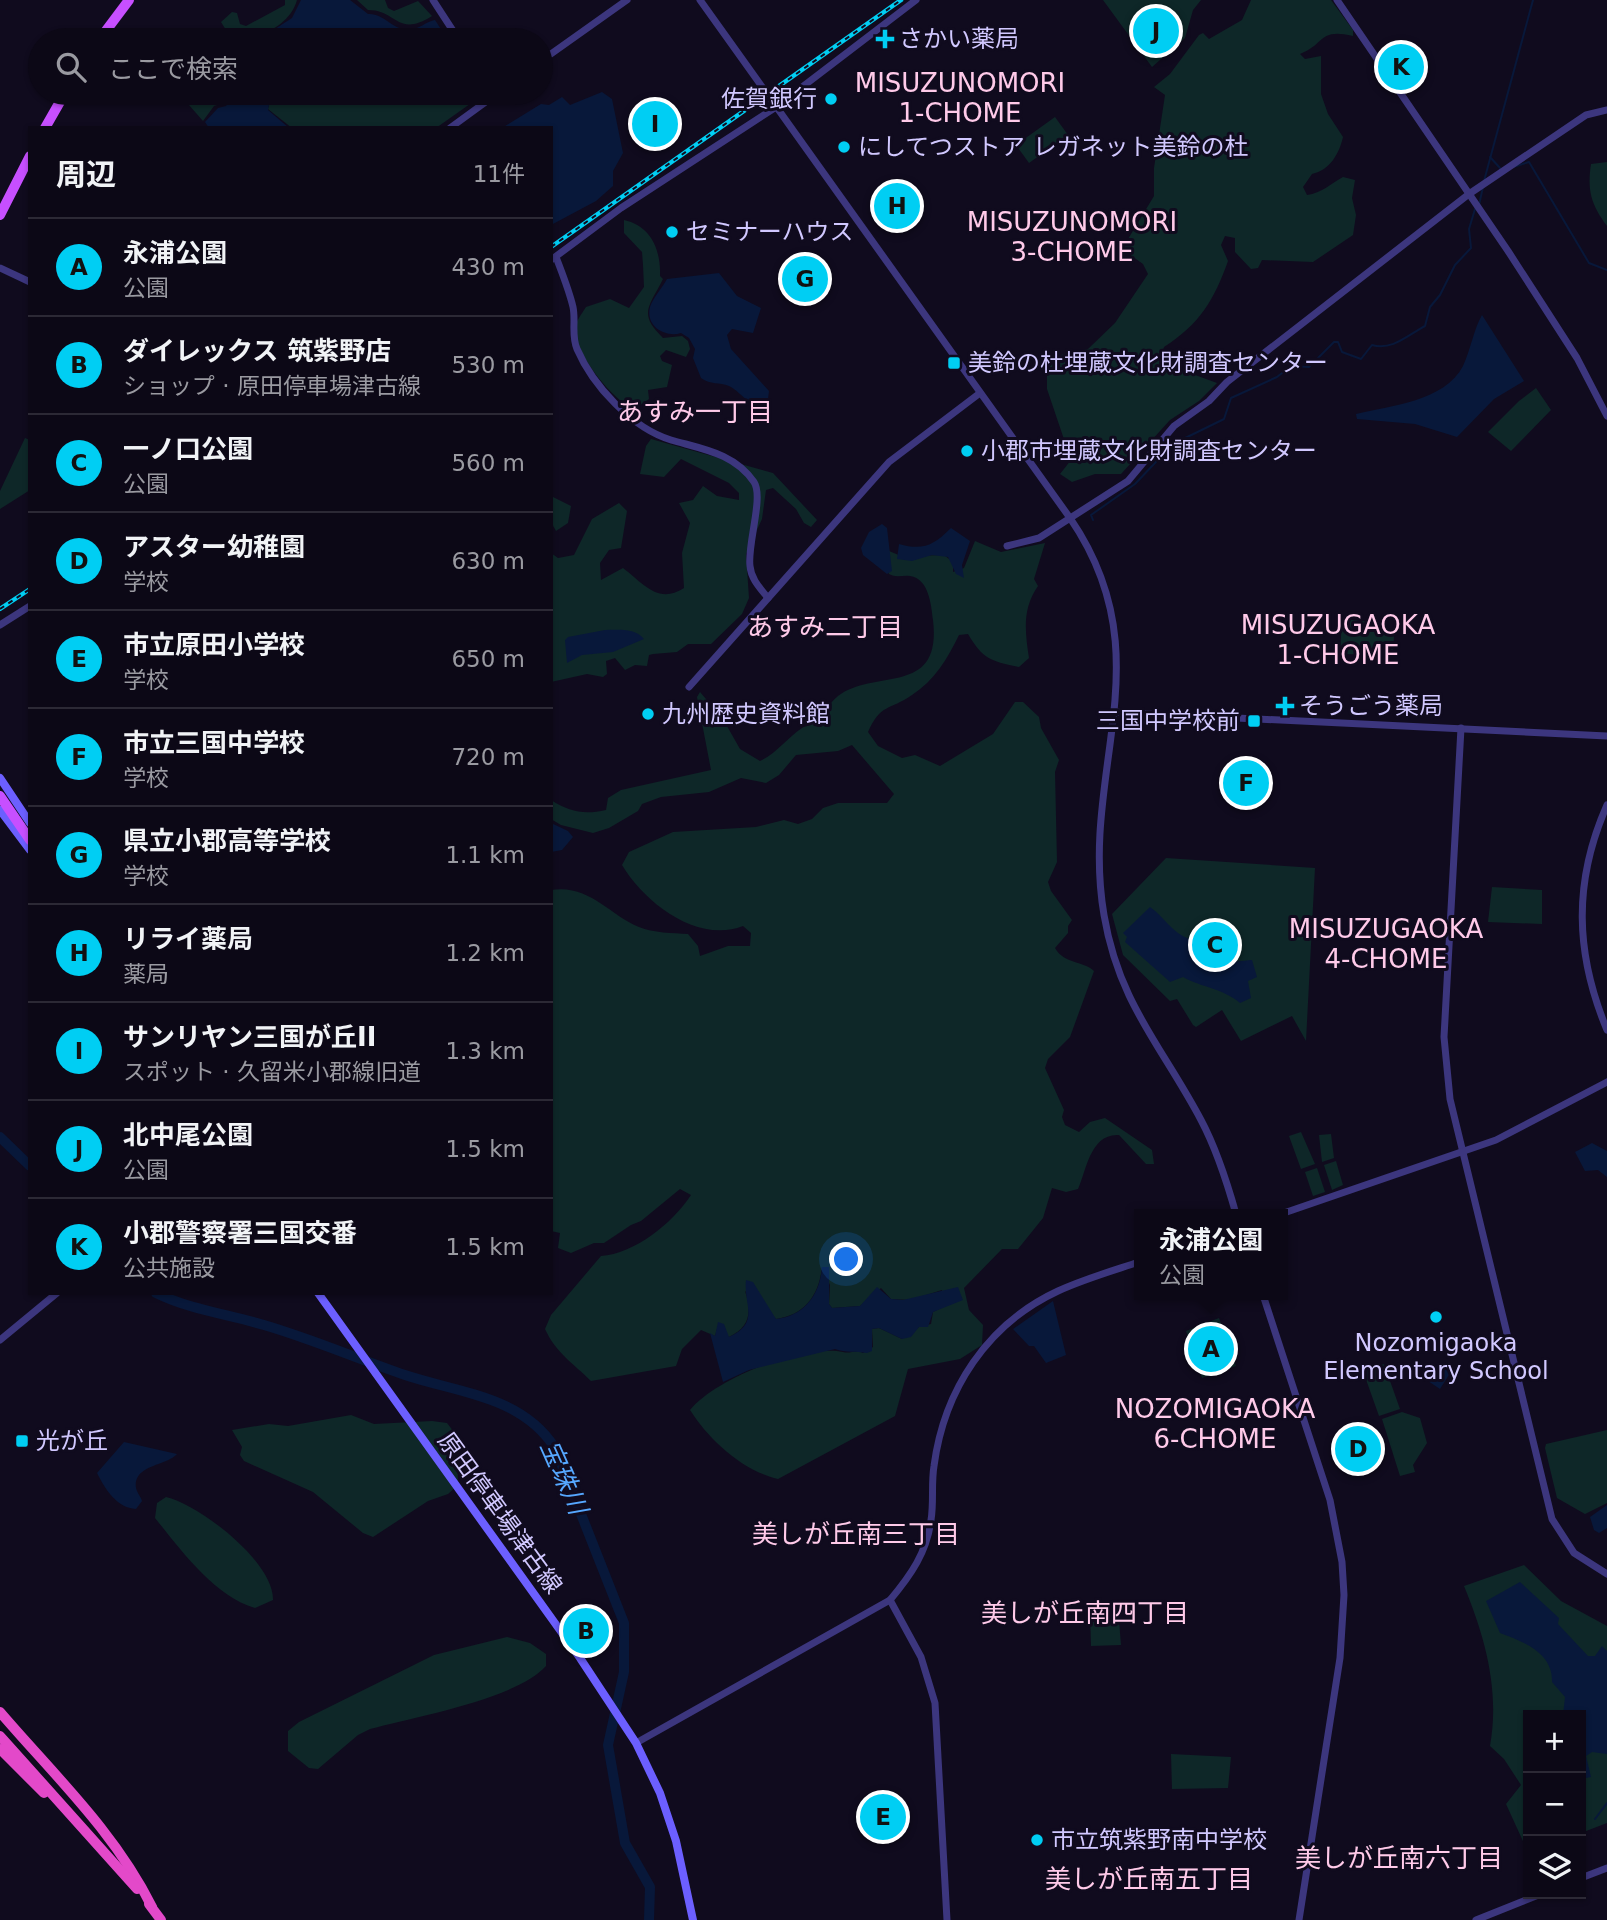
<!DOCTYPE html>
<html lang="ja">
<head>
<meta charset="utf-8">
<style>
  :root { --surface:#0c0816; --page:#1a1623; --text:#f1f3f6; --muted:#9a9aa1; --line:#2c2935; --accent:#00cef3 }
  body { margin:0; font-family:"DejaVu Sans","Noto Sans JP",sans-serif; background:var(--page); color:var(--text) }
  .controls { position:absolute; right:21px; bottom:21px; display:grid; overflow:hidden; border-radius:0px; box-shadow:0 2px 5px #0004 }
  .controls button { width:63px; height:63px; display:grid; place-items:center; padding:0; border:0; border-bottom:2px solid var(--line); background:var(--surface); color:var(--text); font:35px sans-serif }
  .you { position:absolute; left:847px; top:1260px; width:24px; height:24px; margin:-18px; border:5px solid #fff; border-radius:50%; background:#1a73e8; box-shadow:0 0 0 10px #1a73e833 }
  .badge { display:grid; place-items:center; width:46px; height:46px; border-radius:50%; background:var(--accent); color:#111; font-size:23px; font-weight:700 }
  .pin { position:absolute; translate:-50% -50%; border:4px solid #fff; box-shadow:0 2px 7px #0006 }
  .popup { position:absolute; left:1134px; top:1209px; width:154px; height:91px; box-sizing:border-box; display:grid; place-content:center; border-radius:0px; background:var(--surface); filter:drop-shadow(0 2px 5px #0005); font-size:23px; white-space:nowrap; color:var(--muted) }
  .popup b { font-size:26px; color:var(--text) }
  .popup::after { content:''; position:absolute; left:50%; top:100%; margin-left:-14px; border:14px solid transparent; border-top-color:var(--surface) }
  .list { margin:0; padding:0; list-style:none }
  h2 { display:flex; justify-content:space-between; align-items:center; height:91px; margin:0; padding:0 28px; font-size:30px }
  h2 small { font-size:23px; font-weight:400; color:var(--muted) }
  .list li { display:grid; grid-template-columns:46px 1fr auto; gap:21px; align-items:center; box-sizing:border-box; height:98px; padding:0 28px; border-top:2px solid var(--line) }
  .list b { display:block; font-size:26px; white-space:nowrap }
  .list p { margin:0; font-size:23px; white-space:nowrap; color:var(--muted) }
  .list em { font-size:23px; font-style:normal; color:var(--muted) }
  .icon { flex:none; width:38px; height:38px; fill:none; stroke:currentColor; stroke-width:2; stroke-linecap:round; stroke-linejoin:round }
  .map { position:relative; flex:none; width:1607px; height:1920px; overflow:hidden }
  .search { position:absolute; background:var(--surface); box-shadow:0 2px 5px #0004; left:28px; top:28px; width:525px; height:77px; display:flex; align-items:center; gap:18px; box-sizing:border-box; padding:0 24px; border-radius:38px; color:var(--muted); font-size:26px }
  .panel { position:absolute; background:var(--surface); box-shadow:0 2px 5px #0004; left:28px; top:126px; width:525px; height:1169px; border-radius:0px }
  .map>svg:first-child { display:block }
  .green { fill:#0e2728 }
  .water { fill:#08183a }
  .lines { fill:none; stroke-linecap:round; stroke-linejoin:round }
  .stream { stroke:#08183a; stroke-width:2 }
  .river { stroke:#08183a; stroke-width:10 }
  .tertiary { stroke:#3c367e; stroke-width:7 }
  .secondary { stroke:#6c5fff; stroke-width:8 }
  .primary { stroke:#c74fff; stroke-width:10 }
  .trunk { stroke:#e349c9; stroke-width:10 }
  .rail-casing { stroke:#00cef3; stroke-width:4.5 }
  .rail { stroke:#100b1e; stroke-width:2; stroke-dasharray:5; stroke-linecap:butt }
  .poi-dot { fill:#00cef3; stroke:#100b1e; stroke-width:2.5 }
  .labels { text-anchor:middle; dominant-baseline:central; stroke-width:6; stroke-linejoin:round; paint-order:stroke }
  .poi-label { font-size:24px; fill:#d1c8ff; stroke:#100b1e; text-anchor:start }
  .street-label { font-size:24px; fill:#d1c8ff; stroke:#100b1e }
  .neighbourhood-label { font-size:26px; fill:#ffcae9; stroke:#100b1e }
  .water-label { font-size:26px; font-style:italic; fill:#56a8ff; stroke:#100b1e }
</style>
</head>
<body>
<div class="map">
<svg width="1607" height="1920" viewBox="0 0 1607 1920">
  <rect width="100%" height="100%" fill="#100b1e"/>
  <g class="green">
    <path d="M285,0H297C290,26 258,40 232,40L221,22L232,12L237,13L240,24L246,26L285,5Z"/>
    <path d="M357,0H385L388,8L394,11L418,1L432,16C397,38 397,10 368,10Z"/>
    <polygon points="1103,0 1201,0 1193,10 1185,38 1152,67"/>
    <path d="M1251,0H1331L1353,30V36C1318,28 1326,44 1300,54L1305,59L1321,56V94L1328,114L1343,137C1339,154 1330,170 1312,174L1303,187L1307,195C1322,193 1330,184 1343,177L1355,180L1352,198L1356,215L1353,235L1313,262L1262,260L1258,268L1251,269L1235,252V238L1225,236L1221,245L1228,261C1214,300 1200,324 1164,347L1161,357L1171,367L1180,363L1184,371L1217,383L1199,401L1170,420L1121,474H1095L1072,482L1060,474L1071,460L1047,389V370L1054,360L1063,354L1088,349L1115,323L1148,274L1143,264L1122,249L1154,196V168L1165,95L1154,87L1170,74L1199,35L1203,33L1209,39L1242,20Z"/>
    <polygon points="194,93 231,93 226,102 214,106 203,121 189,105"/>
    <polygon points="272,93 466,93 477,99 436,128 292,128 268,109"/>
    <polygon points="1055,117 1068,135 1029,163 1016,145"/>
    <path d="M1607,162V226C1591,205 1587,190 1591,164Z"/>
    <path d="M624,220C651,226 661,250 660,276L663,279C650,306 637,313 663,338L682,336L688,341L690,349L686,357L666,350L660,356L662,361L672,365L667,387L648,390L649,399L634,409C613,401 577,355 575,333C574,323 581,315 586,307L610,299L629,308L644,287L643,265L642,252L624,233Z"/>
    <polygon points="1536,388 1551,410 1511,451 1488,432 1519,401"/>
    <polygon points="25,438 30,440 30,490 0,509 0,491"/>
    <path d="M651,439L773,473L817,520L811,527L804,523L796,509L773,488L766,490L762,519L746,554L749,598L742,614L711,644H688L677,652L653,654L649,655L647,666L635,665L625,670L615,658L606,661L607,674L603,677L587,674L551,682V553L558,558L574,555L592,519L619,503L627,511L621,548L609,550L600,563L601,580L623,568C643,583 658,605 684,588L682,553L690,523L679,503L693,500L703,486L717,496L739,500V493L729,483L681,459L664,477L640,474L646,446Z"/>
    <polygon points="551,496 571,506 568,523 556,531 551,522"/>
    <path d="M975,541L1001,552L1045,543L1034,579L1038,586C1022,609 1025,631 1029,658L1019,667C990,661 983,659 968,634L959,635C948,658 934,681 912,695C889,711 881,703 868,732L878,746L902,758L915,755L940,766L993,734L1015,702H1023L1039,717L1041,728L1059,760L1055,772L1057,862L1048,882L1051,891L1072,920L1068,926V933L1055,948C1064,964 1084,961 1094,971L1070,1037L1048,1059L1045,1068L1064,1110L1062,1117L1065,1125L1079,1132L1090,1122L1105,1118L1152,1150L1154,1164H1146L1119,1135C1090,1133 1086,1172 1078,1189L1066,1192L1052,1188L1043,1218L1018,1249H1002L964,1288L969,1310L983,1325L982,1345L960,1359L908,1369L895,1416L778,1479C743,1471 709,1440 690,1410C716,1378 803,1344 843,1352C851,1354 855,1349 863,1353L873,1347L872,1329L879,1328L902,1339L919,1327L931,1324L933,1312L941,1308L942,1290L910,1300L891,1299L881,1288L860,1306L832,1308L829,1304L830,1285L822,1267C819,1295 805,1315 776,1319L745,1291C752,1312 750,1327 729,1337L717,1329L715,1336L701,1330L682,1349L676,1366L591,1381C573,1363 556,1353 545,1329L551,1315L601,1256C634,1254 673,1223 691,1195L680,1189L641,1221L631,1225L604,1243H594L571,1253L558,1248L560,1233L551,1231V890C589,884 608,914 639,927C653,933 673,933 688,934L698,946L700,956L728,946H750L751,933L743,926C697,944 644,902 622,865L629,852L673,832L756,827L784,820L798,824L812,819L823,808L838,803H887L894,794L852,745L838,751L796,755L779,775L766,783L741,778L709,792L661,797L642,804L638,811L609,828L593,833L561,825L551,819V800C570,812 584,815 606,810L608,798L621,790L711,770L697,697L700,692L723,719L740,749L760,761C777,753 787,738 802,728C805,726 810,726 812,724C822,716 828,704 838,696C876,668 942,697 933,620C931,604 929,579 910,576C902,575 896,578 889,574L886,565L889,551L901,556L944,555L953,562V572L964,568Z"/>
    <polygon points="1342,619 1384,623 1394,636 1393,655 1340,654"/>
    <polygon points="1166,858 1315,868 1306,1041 1292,1016 1241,1041 1222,1010 1196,1027 1193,1025 1177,999 1170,1001 1123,955 1112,914"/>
    <polygon points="1492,887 1542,890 1542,924 1488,922"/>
    <polygon points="1301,1132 1315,1164 1301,1169 1289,1136"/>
    <polygon points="1331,1134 1334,1158 1322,1162 1319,1135"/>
    <polygon points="1336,1161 1343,1185 1332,1190 1324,1165"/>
    <polygon points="1317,1168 1325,1192 1313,1196 1305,1172"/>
    <polygon points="1219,1318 1236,1366 1202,1378 1186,1331"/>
    <polygon points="1384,1364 1400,1409 1379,1416 1363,1371"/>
    <polygon points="1402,1412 1420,1418 1427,1443 1413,1465 1415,1472 1400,1476 1382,1419"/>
    <polygon points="351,1415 374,1424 432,1421 447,1423 457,1436 458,1485 448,1494 428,1501 373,1537 363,1533 313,1492 244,1461 240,1455 242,1447 232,1430 269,1424 288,1426"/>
    <polygon points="1607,1430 1607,1503 1585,1514 1557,1498 1545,1448 1546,1444"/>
    <path d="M166,1497C200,1505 274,1562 273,1600L255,1608C214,1596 181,1550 155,1518L157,1503Z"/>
    <path d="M1524,1565L1561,1601L1607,1626V1823L1581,1833V1715H1528V1852L1506,1804L1521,1785L1504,1759L1490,1746C1500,1690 1485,1637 1464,1586Z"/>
    <polygon points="1118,1608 1121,1645 1091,1646 1090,1611"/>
    <path d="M507,1637L530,1643L546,1654V1666C517,1699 414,1717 370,1729L358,1735L318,1769L309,1768L288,1751V1731L299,1722L434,1655Z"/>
    <polygon points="1171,1754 1231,1757 1228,1788 1172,1789"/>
  </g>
  <g class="water">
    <path d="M301,0H350L368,14C384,13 392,30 409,30C418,30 427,21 435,20L448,40H374L366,33L361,34L350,28L334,40H258L292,18Z"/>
    <polygon points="602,92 612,99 623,153 613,171 613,186 596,201 551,225 551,128 502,128 541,104 549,105 562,97 570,105"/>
    <polygon points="236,93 271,93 268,110 289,128 209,128 205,122 218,108 226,106"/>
    <path d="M719,273L737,296L761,308L753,333L732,329L727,335L731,349L769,391L768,399L759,404C745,403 740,391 729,386C719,382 711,385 701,378L693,358L695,349L689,338L681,333C666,338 645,327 650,307C653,298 662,288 667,279Z"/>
    <path d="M1482,315L1524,381L1494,399L1457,437L1415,424L1357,419L1356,414C1390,406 1445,401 1463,366C1471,349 1473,331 1482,315Z"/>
    <polygon points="882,524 887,528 892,571 887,574 863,555 861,548 869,532"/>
    <path d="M951,528L970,541L962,565L964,578L956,574L948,557L932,555L912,561L897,559L899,544C923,551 934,545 951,528Z"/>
    <path d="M605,630C619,630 635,628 644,639L613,652L582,655L567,663L565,640L568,637Z"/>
    <polygon points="551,823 568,831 573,837 562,850 551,852"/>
    <path d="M1150,907C1168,920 1175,939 1198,940C1217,966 1221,963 1252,960L1257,977L1248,981L1251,998L1240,1003C1222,988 1203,988 1183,977L1170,982L1125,942L1127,937L1123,933Z"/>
    <polygon points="1592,1143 1607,1151 1607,1177 1598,1170 1585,1171 1575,1152"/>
    <path d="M822,1267H829V1304L832,1308L860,1306L877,1287L891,1299L903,1300L958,1287L963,1300L933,1312L928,1327H919L911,1337L902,1339L879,1328L872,1329V1351L867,1353C856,1351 846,1353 835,1349L749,1370L723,1382L710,1333L715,1336L718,1322L724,1324L729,1337C761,1322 743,1305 746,1280L753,1282L776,1319C804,1316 820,1295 822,1267Z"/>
    <polygon points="1053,1301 1066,1355 1046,1363 1034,1346 1029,1346 1013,1329"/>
    <polygon points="1440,1362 1452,1370 1440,1389 1428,1381"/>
    <path d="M124,1442L177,1454C167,1466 129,1465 137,1491C138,1494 141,1497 142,1501L136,1509C117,1508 105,1489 97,1473Z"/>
    <polygon points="1607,1505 1607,1528 1599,1533 1594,1530 1590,1517"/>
    <path d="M1520,1582L1559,1618L1558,1624L1588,1656H1595L1602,1646L1607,1651V1754L1592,1752L1586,1756L1591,1777L1586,1778L1581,1774V1715H1563L1565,1697L1552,1682C1553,1653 1524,1642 1500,1633L1486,1601Z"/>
  </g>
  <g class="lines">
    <g class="stream">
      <polyline points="1490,157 1500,168"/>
      <polyline points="1513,167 1529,162 1589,263 1607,270"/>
      <polyline points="1484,181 1533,0"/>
      <polyline points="1479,205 1483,187"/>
      <path d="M1093,520L1091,515L1135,484L1173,444L1224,419L1231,398L1277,377L1291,366L1309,367L1334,342H1338L1342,352L1361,359L1372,345C1392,351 1408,335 1425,326L1430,307L1440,295L1455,265L1471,248L1469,229L1475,209"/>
      <polyline points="1595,1819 1607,1803"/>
    </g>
    <g class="river">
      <polyline points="0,1137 30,1166"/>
      <path d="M156,1293C191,1310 227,1314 264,1325C312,1339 358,1359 405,1375C459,1393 522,1396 555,1448L624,1623V1672L608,1745L625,1843L650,1887L649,1920"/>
    </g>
    <g class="tertiary">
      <polyline points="433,0 459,40"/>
      <path d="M700,0L1070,518C1166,658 1079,770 1104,915C1119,1004 1162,1046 1201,1120C1217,1150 1227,1182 1236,1214"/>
      <polyline points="1337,0 1508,251 1577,358 1607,416"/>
      <polyline points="541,61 627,0"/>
      <polyline points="450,128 498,93"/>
      <path d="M556,257C562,273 569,290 573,307C576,321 571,335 577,349C593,386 632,428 671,440C702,449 734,453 754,482C764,497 747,545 750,566C751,579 760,588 768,598"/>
      <polyline points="551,260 621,208 776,107 916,0"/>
      <polyline points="0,268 30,282"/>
      <polyline points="1007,546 1039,538 1128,481 1174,426 1209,401 1227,382 1469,194 1586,115 1607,110"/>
      <polyline points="0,625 30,606"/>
      <polyline points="689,687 889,462 980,393"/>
      <polyline points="1114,712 1607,736"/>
      <polyline points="1461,728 1444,1037 1450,1099 1552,1519 1574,1553 1607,1574"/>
      <path d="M1607,805C1573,882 1575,953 1607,1030"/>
      <polyline points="1281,1214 1496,1140 1607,1082"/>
      <polyline points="1263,1295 1330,1500 1342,1562 1344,1595 1340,1658 1299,1920"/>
      <polyline points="0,1340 57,1293"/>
      <polyline points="890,1600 921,1657 935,1703 947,1920"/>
      <path d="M636,1743L890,1600C911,1575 927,1552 931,1520C934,1502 931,1484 934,1466C944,1390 987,1324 1058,1291C1084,1279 1112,1271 1139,1262"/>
      <polyline points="1581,1878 1607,1868"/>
      <polyline points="1476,1920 1541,1894"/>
    </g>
    <g class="secondary">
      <polyline points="0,778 30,823"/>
      <polyline points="0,810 30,850"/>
      <polyline points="318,1293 580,1658 636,1743 660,1793 676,1841 693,1920"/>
    </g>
    <g class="primary">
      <polyline points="99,40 129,0"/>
      <polyline points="45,128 65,93"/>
      <polyline points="0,215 30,156"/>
      <polyline points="0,796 30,840"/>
    </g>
    <g class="trunk">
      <path d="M0,1712C53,1774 115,1832 152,1907"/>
      <polyline points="0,1736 137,1889"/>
      <polyline points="0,1749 44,1793"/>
      <polyline points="149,1904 161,1920"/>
    </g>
    <g class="rail-casing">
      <g id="rail">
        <polyline points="551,247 901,0"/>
        <polyline points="0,609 30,589"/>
      </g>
    </g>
    <use href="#rail" class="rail"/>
  </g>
  <g class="poi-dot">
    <path d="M881.5 28.5h7v7h7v7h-7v7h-7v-7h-7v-7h7z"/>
    <circle cx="831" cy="99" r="7"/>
    <circle cx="844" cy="147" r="7"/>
    <circle cx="672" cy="232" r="7"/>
    <rect x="947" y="356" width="14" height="14" rx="3.5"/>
    <circle cx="967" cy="451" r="7"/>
    <path d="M1281.5 695.5h7v7h7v7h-7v7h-7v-7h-7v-7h7z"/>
    <circle cx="648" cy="714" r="7"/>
    <rect x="1247" y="714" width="14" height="14" rx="3.5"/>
    <circle cx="1436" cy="1317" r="7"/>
    <rect x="15" y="1434" width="14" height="14" rx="3.5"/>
    <circle cx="1037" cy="1840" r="7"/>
  </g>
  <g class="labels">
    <g class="poi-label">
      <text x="899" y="39">さかい薬局</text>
      <text x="817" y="99" text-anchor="end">佐賀銀行</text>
      <text x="858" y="147">にしてつストア レガネット美鈴の杜</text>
      <text x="686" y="232">セミナーハウス</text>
      <text x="968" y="363">美鈴の杜埋蔵文化財調査センター</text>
      <text x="981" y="451">小郡市埋蔵文化財調査センター</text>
      <text x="1299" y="706">そうごう薬局</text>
      <text x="662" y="714">九州歴史資料館</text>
      <text x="1240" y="721" text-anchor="end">三国中学校前</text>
      <text x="1436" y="1343" text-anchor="middle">Nozomigaoka<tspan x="1436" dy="28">Elementary School</tspan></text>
      <text x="36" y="1441">光が丘</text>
      <text x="1051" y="1840">市立筑紫野南中学校</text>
    </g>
    <g class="street-label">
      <text transform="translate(500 1513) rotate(54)">原田停車場津古線</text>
    </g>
    <g class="neighbourhood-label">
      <text x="960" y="83">MISUZUNOMORI<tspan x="960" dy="30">1-CHOME</tspan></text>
      <text x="1072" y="222">MISUZUNOMORI<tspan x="1072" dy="30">3-CHOME</tspan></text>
      <text x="695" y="412">あすみ一丁目</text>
      <text x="1338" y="625">MISUZUGAOKA<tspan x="1338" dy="30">1-CHOME</tspan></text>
      <text x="825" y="627">あすみ二丁目</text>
      <text x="1386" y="929">MISUZUGAOKA<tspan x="1386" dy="30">4-CHOME</tspan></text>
      <text x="1215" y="1409">NOZOMIGAOKA<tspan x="1215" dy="30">6-CHOME</tspan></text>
      <text x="856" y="1534">美しが丘南三丁目</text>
      <text x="1085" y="1613">美しが丘南四丁目</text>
      <text x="1399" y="1858">美しが丘南六丁目</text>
      <text x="1149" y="1879">美しが丘南五丁目</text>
    </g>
    <g class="water-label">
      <text transform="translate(564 1477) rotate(66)">宝珠川</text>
    </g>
  </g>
</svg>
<div class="controls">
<button>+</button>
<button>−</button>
<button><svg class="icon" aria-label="layers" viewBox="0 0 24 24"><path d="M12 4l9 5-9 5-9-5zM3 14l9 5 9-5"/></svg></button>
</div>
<div class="you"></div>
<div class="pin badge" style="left:1211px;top:1349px">A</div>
<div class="popup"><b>永浦公園</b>公園</div>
<div class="pin badge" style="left:586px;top:1631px">B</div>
<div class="pin badge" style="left:1215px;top:945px">C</div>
<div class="pin badge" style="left:1358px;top:1449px">D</div>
<div class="pin badge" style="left:883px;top:1817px">E</div>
<div class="pin badge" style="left:1246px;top:783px">F</div>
<div class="pin badge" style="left:805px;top:279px">G</div>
<div class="pin badge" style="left:897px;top:206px">H</div>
<div class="pin badge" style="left:655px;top:124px">I</div>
<div class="pin badge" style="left:1156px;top:31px">J</div>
<div class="pin badge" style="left:1401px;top:67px">K</div>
<div class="search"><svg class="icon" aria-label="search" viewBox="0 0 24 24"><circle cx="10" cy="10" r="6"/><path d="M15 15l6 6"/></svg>ここで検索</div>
<section class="panel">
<h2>周辺<small>11件</small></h2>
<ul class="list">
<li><span class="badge">A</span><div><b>永浦公園</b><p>公園</p></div><em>430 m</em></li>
<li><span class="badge">B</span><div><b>ダイレックス 筑紫野店</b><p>ショップ · 原田停車場津古線</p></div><em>530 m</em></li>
<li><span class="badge">C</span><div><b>一ノ口公園</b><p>公園</p></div><em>560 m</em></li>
<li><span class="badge">D</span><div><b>アスター幼稚園</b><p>学校</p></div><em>630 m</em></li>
<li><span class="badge">E</span><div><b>市立原田小学校</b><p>学校</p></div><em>650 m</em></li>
<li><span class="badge">F</span><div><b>市立三国中学校</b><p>学校</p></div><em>720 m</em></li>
<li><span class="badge">G</span><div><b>県立小郡高等学校</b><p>学校</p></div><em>1.1 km</em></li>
<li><span class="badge">H</span><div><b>リライ薬局</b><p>薬局</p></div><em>1.2 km</em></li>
<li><span class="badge">I</span><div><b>サンリヤン三国が丘II</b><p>スポット · 久留米小郡線旧道</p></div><em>1.3 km</em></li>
<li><span class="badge">J</span><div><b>北中尾公園</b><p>公園</p></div><em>1.5 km</em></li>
<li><span class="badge">K</span><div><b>小郡警察署三国交番</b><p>公共施設</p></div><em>1.5 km</em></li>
</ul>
</section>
</div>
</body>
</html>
